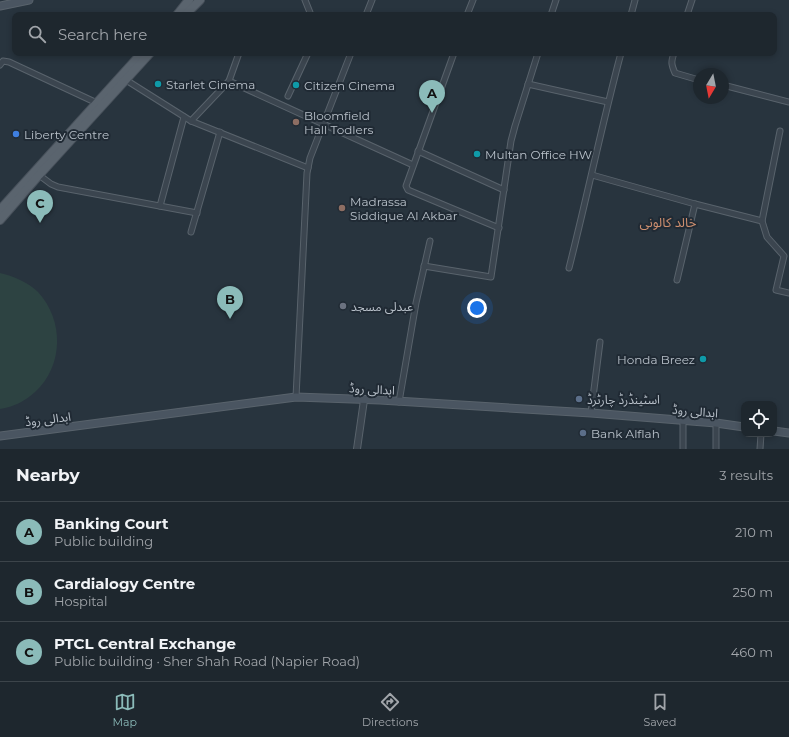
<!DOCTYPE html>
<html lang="en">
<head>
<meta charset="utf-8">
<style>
  :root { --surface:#1e272e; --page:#2b333a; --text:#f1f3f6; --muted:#a1a5aa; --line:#3c444a; --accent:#8bbbb9 }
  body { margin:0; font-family:Montserrat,"Noto Sans Arabic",sans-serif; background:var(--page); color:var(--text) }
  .controls { position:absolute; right:12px; bottom:12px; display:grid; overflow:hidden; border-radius:8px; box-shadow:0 2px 6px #0003 }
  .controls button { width:36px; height:36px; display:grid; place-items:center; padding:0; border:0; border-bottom:1px solid var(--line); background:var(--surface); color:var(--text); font:20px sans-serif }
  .compass { position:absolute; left:693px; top:68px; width:36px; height:36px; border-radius:50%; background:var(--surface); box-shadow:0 2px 6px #0003; rotate:190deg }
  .you { position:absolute; left:477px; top:308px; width:14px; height:14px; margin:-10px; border:3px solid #fff; border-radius:50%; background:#1a73e8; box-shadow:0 0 0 6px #1a73e833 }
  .badge { display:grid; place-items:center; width:26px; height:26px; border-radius:50%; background:var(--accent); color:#111; font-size:13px; font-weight:700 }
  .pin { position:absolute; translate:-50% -33px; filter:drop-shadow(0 1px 2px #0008) }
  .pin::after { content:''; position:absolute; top:21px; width:14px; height:12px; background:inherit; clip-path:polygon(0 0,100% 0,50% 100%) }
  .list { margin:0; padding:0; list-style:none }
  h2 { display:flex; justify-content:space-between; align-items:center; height:52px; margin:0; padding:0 16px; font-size:17px }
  h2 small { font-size:13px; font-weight:400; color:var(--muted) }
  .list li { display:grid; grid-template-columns:26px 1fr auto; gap:12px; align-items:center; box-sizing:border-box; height:60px; padding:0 16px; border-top:1px solid var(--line) }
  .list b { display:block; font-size:15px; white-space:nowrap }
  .list p { margin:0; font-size:13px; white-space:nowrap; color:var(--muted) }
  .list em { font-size:13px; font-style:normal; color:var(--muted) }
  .icon { flex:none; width:22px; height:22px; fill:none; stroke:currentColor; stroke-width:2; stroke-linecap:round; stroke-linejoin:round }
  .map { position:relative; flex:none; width:789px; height:449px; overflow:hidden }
  .search { position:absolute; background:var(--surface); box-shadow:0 2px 6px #0003; left:12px; right:12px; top:12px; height:44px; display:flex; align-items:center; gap:10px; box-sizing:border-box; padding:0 14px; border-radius:8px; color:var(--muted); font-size:15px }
  .sheet { height:232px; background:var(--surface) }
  nav { display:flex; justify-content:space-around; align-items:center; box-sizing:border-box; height:56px; border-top:1px solid var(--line); background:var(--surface); font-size:11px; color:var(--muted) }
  nav a { display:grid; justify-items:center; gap:2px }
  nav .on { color:var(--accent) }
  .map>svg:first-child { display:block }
  .green { fill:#2d4342 }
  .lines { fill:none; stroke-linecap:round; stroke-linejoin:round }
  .minor-casing { stroke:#59636c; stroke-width:7 }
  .tertiary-casing { stroke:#59636c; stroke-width:8 }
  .secondary-casing { stroke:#59636c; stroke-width:9 }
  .primary-casing { stroke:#48515b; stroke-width:10 }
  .minor { stroke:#3b454f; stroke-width:5 }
  .tertiary { stroke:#3b454f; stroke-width:6 }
  .secondary { stroke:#4a5561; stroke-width:7 }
  .primary { stroke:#5a646e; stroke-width:8 }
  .culture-dot { fill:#0f9aa8; stroke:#202a34; stroke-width:1.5 }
  .education-dot { fill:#8d6e63; stroke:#202a34; stroke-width:1.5 }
  .shop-dot { fill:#3f7fe0; stroke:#202a34; stroke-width:1.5 }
  .worship-dot { fill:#6b7280; stroke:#202a34; stroke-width:1.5 }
  .service-dot { fill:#5c6f8a; stroke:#202a34; stroke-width:1.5 }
  .labels { text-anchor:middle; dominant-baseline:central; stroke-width:4; stroke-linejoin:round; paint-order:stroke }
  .poi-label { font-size:12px; fill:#b8c0c9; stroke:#202a34; text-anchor:start }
  .street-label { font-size:12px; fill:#b8c0c9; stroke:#202a34 }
  .neighbourhood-label { font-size:13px; fill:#cd8f6f; stroke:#202a34 }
</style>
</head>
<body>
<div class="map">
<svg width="789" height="449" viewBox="0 0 789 449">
  <rect width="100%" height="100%" fill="#28343e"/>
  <path class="green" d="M0,273C13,276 28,282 38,292C64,320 64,366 35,392C25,401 14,407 0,409Z"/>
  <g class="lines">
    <g class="minor-casing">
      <g id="minor">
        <polyline points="305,0 311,15"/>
        <polyline points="366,15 372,0"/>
        <polyline points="467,15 473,0"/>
        <polyline points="551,15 556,0"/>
        <polyline points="631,15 635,0"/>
        <polyline points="687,15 692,0"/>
        <polyline points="454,53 406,186 408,190 499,228"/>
        <path d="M674,53C671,62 671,64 675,73L699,80"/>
        <polyline points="0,65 3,61 9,62 97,103"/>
        <polyline points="126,80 191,121 308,168"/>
        <polyline points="229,81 413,165"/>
        <polyline points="528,84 608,102"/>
        <polyline points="723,85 789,102"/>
        <polyline points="288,96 308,53"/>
        <polyline points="191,121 229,81 239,53"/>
        <polyline points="780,131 762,221 767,237 784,256 776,290 789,293"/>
        <polyline points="418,151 504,190"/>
        <polyline points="39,175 51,184 58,187 197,213"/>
        <polyline points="592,175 695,204 762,221"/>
        <polyline points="160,206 184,117"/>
        <polyline points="191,232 220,132"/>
        <polyline points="424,266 491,277 511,141 515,126 538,53"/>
        <path d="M569,268C587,197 602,124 621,53"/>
        <polyline points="677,280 695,204"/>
        <polyline points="296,397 307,173 310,158 351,53"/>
        <polyline points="399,402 416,303 430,241"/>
        <polyline points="591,413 600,342"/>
        <polyline points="683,449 683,421"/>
        <polyline points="716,449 716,423"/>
        <polyline points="760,449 761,434"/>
      </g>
    </g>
    <g class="tertiary-casing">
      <polyline id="tertiary" points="357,449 364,400"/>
    </g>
    <g class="secondary-casing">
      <g id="secondary">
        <polyline points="0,6 29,0"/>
        <polyline points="774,431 789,433"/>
        <polyline points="0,436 296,397 380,400 591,413 716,423 744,427"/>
      </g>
    </g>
    <g class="primary-casing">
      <g id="primary">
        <polyline points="177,15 189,0"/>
        <polyline points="185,15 200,0"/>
        <polyline points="0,210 142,53"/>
        <polyline points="0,220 39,175 150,53"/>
      </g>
    </g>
    <use href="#minor" class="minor"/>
    <use href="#tertiary" class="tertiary"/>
    <use href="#secondary" class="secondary"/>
    <use href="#primary" class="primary"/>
  </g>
  <g class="culture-dot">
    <circle cx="158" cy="84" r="4"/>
    <circle cx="296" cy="85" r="4"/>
    <circle cx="477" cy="154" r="4"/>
    <circle cx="703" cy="359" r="4"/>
  </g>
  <g class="education-dot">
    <circle cx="296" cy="122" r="4"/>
    <circle cx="342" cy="208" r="4"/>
  </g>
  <circle class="shop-dot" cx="16" cy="134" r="4"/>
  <circle class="worship-dot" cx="343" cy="306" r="4"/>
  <g class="service-dot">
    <circle cx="579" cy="399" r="4"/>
    <circle cx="583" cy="433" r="4"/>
  </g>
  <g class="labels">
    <g class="poi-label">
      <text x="166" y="84">Starlet Cinema</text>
      <text x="304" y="85">Citizen Cinema</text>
      <text x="304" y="115">Bloomfield<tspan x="304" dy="14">Hall Todlers</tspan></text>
      <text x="24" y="134">Liberty Centre</text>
      <text x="485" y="154">Multan Office HW</text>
      <text x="350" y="201">Madrassa<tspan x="350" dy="14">Siddique Al Akbar</tspan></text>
      <text x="351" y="306">عبدلی مسجد</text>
      <text x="695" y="359" text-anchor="end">Honda Breez</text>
      <text x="587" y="399">اسٹینڈرڈ چارٹرڈ</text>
      <text x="591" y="433">Bank Alflah</text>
    </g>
    <g class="street-label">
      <text transform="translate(372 389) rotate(3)">ابدالی روڈ</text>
      <text transform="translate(695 411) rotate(5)">ابدالی روڈ</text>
      <text transform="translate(48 419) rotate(-7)">ابدالی روڈ</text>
    </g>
    <g class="neighbourhood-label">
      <text x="668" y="222">خالد کالونی</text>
    </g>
  </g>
</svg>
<div class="controls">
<button><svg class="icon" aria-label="locate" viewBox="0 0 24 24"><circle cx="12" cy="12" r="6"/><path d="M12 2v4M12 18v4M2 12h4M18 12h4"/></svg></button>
</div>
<svg class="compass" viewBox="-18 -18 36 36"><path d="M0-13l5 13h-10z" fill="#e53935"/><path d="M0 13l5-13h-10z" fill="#a1a5aa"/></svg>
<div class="you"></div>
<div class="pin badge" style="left:432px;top:113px">A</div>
<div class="pin badge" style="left:230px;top:319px">B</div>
<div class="pin badge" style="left:40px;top:223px">C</div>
<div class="search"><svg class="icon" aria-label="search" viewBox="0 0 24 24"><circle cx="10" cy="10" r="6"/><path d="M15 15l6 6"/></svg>Search here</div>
</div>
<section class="sheet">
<h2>Nearby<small>3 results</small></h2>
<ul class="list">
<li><span class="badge">A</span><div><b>Banking Court</b><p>Public building</p></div><em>210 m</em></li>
<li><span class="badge">B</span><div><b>Cardialogy Centre</b><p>Hospital</p></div><em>250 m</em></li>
<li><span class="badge">C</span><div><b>PTCL Central Exchange</b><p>Public building · Sher Shah Road (Napier Road)</p></div><em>460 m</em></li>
</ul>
</section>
<nav>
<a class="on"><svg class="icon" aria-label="map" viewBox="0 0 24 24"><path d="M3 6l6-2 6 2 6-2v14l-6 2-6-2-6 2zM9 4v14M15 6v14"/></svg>Map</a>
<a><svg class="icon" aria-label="directions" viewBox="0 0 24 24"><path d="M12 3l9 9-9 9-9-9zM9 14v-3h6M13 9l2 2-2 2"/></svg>Directions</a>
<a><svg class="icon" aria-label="saved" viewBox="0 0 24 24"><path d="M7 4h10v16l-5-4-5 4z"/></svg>Saved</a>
</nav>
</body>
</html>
